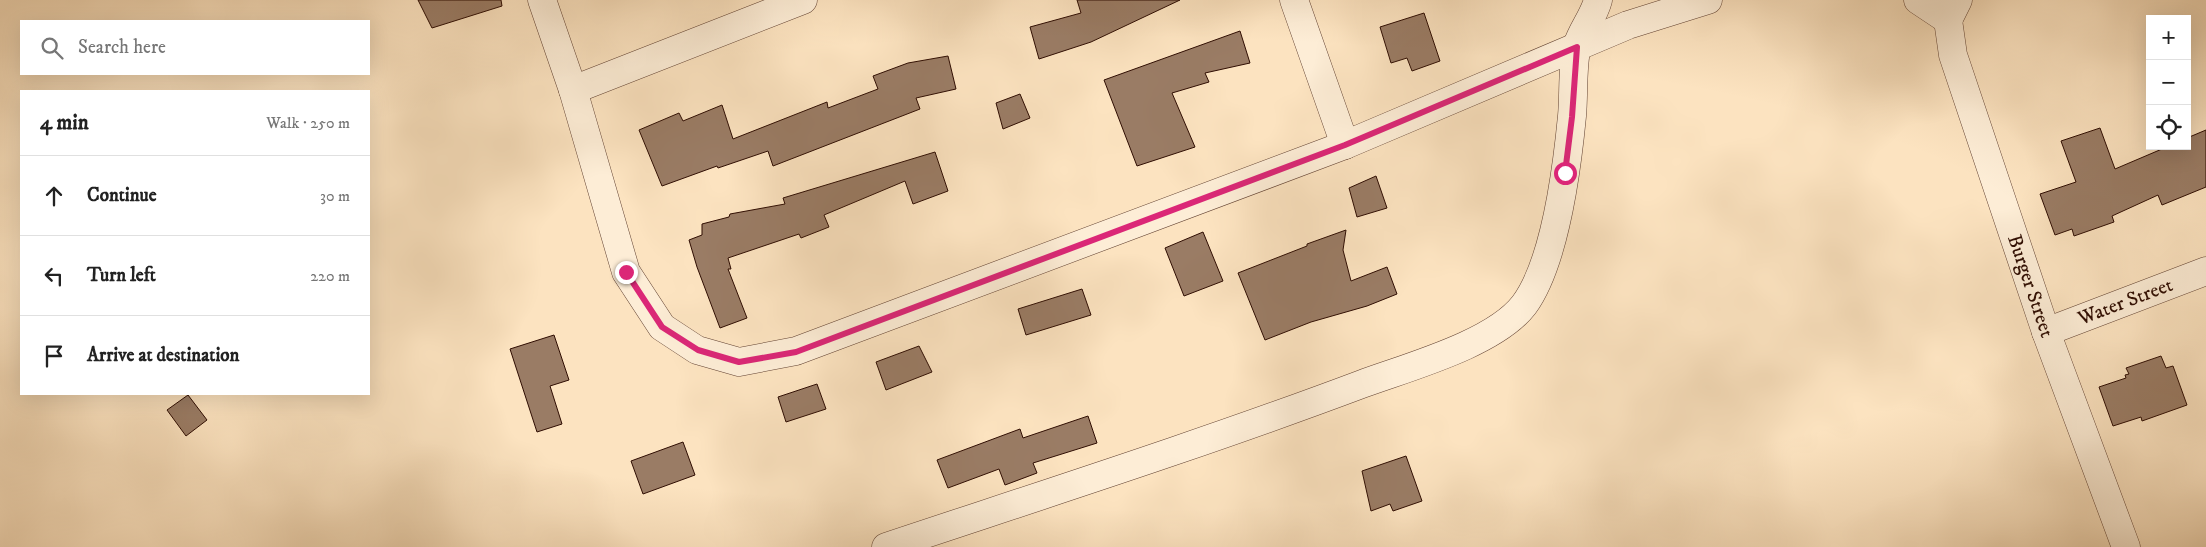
<!DOCTYPE html>
<html lang="en">
<head>
<meta charset="utf-8">
<style>
  :root { --surface:#fff; --page:#f2f2f2; --text:#222; --muted:#767676; --line:#e0e0e0 }
  body { margin:0; font-family:"IM FELL DW Pica",serif; background:var(--page); color:var(--text) }
  .controls { position:absolute; right:15px; top:15px; display:grid; overflow:hidden; border-radius:0px; box-shadow:0 5px 20px #0002 }
  .controls button { width:45px; height:45px; display:grid; place-items:center; padding:0; border:0; border-bottom:1px solid var(--line); background:var(--surface); color:var(--text); font:25px sans-serif }
  .stop { position:absolute; width:15px; height:15px; margin:-11px; border:4px solid #db2777; border-radius:50%; background:#fff }
  .stop.end { background:#db2777; border-color:#fff; box-shadow:0 1px 5px #0008 }
  .list { margin:0; padding:0; list-style:none }
  h2 { display:flex; justify-content:space-between; align-items:center; height:65px; margin:0; padding:0 20px; font-size:21px }
  h2 small { font-size:16px; font-weight:400; color:var(--muted) }
  .list li { display:grid; grid-template-columns:32px 1fr auto; gap:15px; align-items:center; box-sizing:border-box; height:80px; padding:0 20px; border-top:1px solid var(--line) }
  .list b { display:block; font-size:19px; white-space:nowrap }
  .list em { font-size:16px; font-style:normal; color:var(--muted) }
  .icon { flex:none; width:28px; height:28px; fill:none; stroke:currentColor; stroke-width:2; stroke-linecap:round; stroke-linejoin:round }
  .map { position:relative; flex:none; width:2206px; height:547px; overflow:hidden }
  .search { position:absolute; background:var(--surface); box-shadow:0 5px 20px #0002; left:20px; top:20px; width:350px; height:55px; display:flex; align-items:center; gap:12px; box-sizing:border-box; padding:0 18px; border-radius:0px; color:var(--muted); font-size:19px }
  .panel { position:absolute; background:var(--surface); box-shadow:0 5px 20px #0002; left:20px; top:90px; width:350px; height:305px; border-radius:0px }
  .map>svg:first-child { display:block }
  .building { fill:#9a7c65; stroke:#2f0d02 }
  .lines { fill:none; stroke-linecap:round; stroke-linejoin:round }
  .minor-casing { stroke:#624232; stroke-width:29 }
  .minor { stroke:#fdedd6; stroke-width:28 }
  .route { stroke:#db2777; stroke-width:6 }
  .labels { text-anchor:middle; dominant-baseline:central; stroke-width:5; stroke-linejoin:round; paint-order:stroke }
  .street-label { font-size:20px; fill:#2f0d02; stroke:#fdedd6 }
</style>
</head>
<body>
<div class="map">
<svg width="2206" height="547" viewBox="0 0 2206 547">
  <rect width="100%" height="100%" fill="#fce3c0"/>
  <filter id="stains"><feTurbulence type="fractalNoise" baseFrequency=".004" numOctaves="4"/><feColorMatrix values="0 0 0 0 .2 0 0 0 0 .09 0 0 0 0 .02 0 0 0 .5 -.17"/></filter>
  <radialGradient id="worn" r=".72"><stop offset=".6" stop-color="#630" stop-opacity="0"/><stop offset="1" stop-color="#630" stop-opacity=".3"/></radialGradient>
  <g class="building">
    <polygon points="418,0 501,0 502,6 432,28"/>
    <polygon points="1077,0 1180,0 1091,42 1039,59 1030,27 1081,13"/>
    <polygon points="1424,13 1440,61 1412,71 1407,58 1391,63 1380,27"/>
    <polygon points="1240,31 1250,63 1205,73 1209,82 1172,93 1195,147 1137,166 1104,80"/>
    <polygon points="948,56 956,89 916,98 920,109 773,166 768,151 718,168 717,166 662,186 639,130 679,113 683,121 722,105 733,139 827,102 828,108 878,89 873,76 908,63"/>
    <polygon points="1020,94 1030,118 1003,129 996,103"/>
    <polygon points="2100,128 2115,169 2169,146 2187,146 2187,138 2206,130 2206,187 2162,205 2158,195 2112,216 2114,222 2074,236 2072,229 2055,235 2040,194 2076,182 2061,141"/>
    <polygon points="935,152 948,191 913,204 905,181 824,215 829,227 801,238 799,234 728,258 731,269 728,269 747,318 720,328 697,267 689,240 702,235 702,224 729,217 730,214 785,204 783,198"/>
    <polygon points="1376,176 1387,208 1357,217 1349,188"/>
    <polygon points="1346,230 1343,250 1351,281 1387,267 1397,294 1367,306 1311,322 1265,340 1238,273 1307,246 1307,244"/>
    <polygon points="1203,232 1223,281 1184,296 1165,248"/>
    <polygon points="1082,289 1091,315 1026,335 1018,309"/>
    <polygon points="554,335 569,380 550,386 562,424 537,432 510,349"/>
    <polygon points="919,346 932,372 886,390 876,362"/>
    <polygon points="2161,356 2166,368 2173,366 2187,405 2142,421 2141,417 2113,426 2099,387 2126,378 2125,375 2129,374 2126,368"/>
    <polygon points="817,384 826,409 786,422 778,397"/>
    <polygon points="188,395 207,420 186,436 167,410"/>
    <polygon points="1088,416 1097,443 1033,463 1037,473 1005,485 999,469 948,488 937,460 1020,429 1023,438"/>
    <polygon points="683,442 695,475 643,494 631,461"/>
    <polygon points="1406,456 1422,501 1393,511 1390,504 1371,511 1362,471"/>
  </g>
  <g class="lines">
    <g class="minor-casing">
      <g id="minor">
        <polyline points="542,0 573,90 626,272 662,327 697,350 739,362 796,351 1345,145 1628,25 1708,0"/>
        <polyline points="1294,0 1345,145"/>
        <polyline points="1918,0 1948,20"/>
        <path id="s1" d="M1948,20L1953,55L2046,332L2126,547"/>
        <polyline points="1948,20 1958,0"/>
        <polyline points="573,90 803,0"/>
        <path id="s2" d="M2046,332L2206,271"/>
        <path d="M886,547C1045,494 1205,443 1362,384C1408,367 1494,344 1524,305C1555,263 1567,168 1572,116C1574,96 1572,64 1577,46C1582,30 1594,16 1598,0"/>
      </g>
    </g>
    <use href="#minor" class="minor"/>
  </g>
  <g class="lines">
    <polyline class="route" points="626,272 662,327 698,350 739,362 796,352 1345,145 1577,47 1572,117 1565,173"/>
  </g>
  <g class="labels">
    <g class="street-label">
      <text stroke="none"><textPath href="#s1" startOffset="279">Burger Street</textPath></text>
      <text stroke="none"><textPath href="#s2" startOffset="85">Water Street</textPath></text>
    </g>
  </g>
  <rect width="100%" height="100%" filter="url(#stains)"/>
  <rect width="100%" height="100%" fill="url(#worn)"/>
</svg>
<div class="controls">
<button>+</button>
<button>−</button>
<button><svg class="icon" aria-label="locate" viewBox="0 0 24 24"><circle cx="12" cy="12" r="6"/><path d="M12 2v4M12 18v4M2 12h4M18 12h4"/></svg></button>
</div>
<div class="stop" style="left:1565px;top:173px"></div>
<div class="stop end" style="left:626px;top:272px"></div>
<div class="search"><svg class="icon" aria-label="search" viewBox="0 0 24 24"><circle cx="10" cy="10" r="6"/><path d="M15 15l6 6"/></svg>Search here</div>
<section class="panel">
<h2>4 min<small>Walk · 250 m</small></h2>
<ul class="list">
<li><svg class="icon" aria-label="ahead" viewBox="0 0 24 24"><path d="M12 20V5M6 11l6-6 6 6"/></svg><div><b>Continue</b></div><em>30 m</em></li>
<li><svg class="icon" aria-label="left" viewBox="0 0 24 24"><path d="M17 20v-9H6M10 6l-5 5 5 5"/></svg><div><b>Turn left</b></div><em>220 m</em></li>
<li><svg class="icon" aria-label="arrive" viewBox="0 0 24 24"><path d="M6 21V4h12l-3 4 3 4H6"/></svg><div><b>Arrive at destination</b></div></li>
</ul>
</section>
</div>
</body>
</html>
